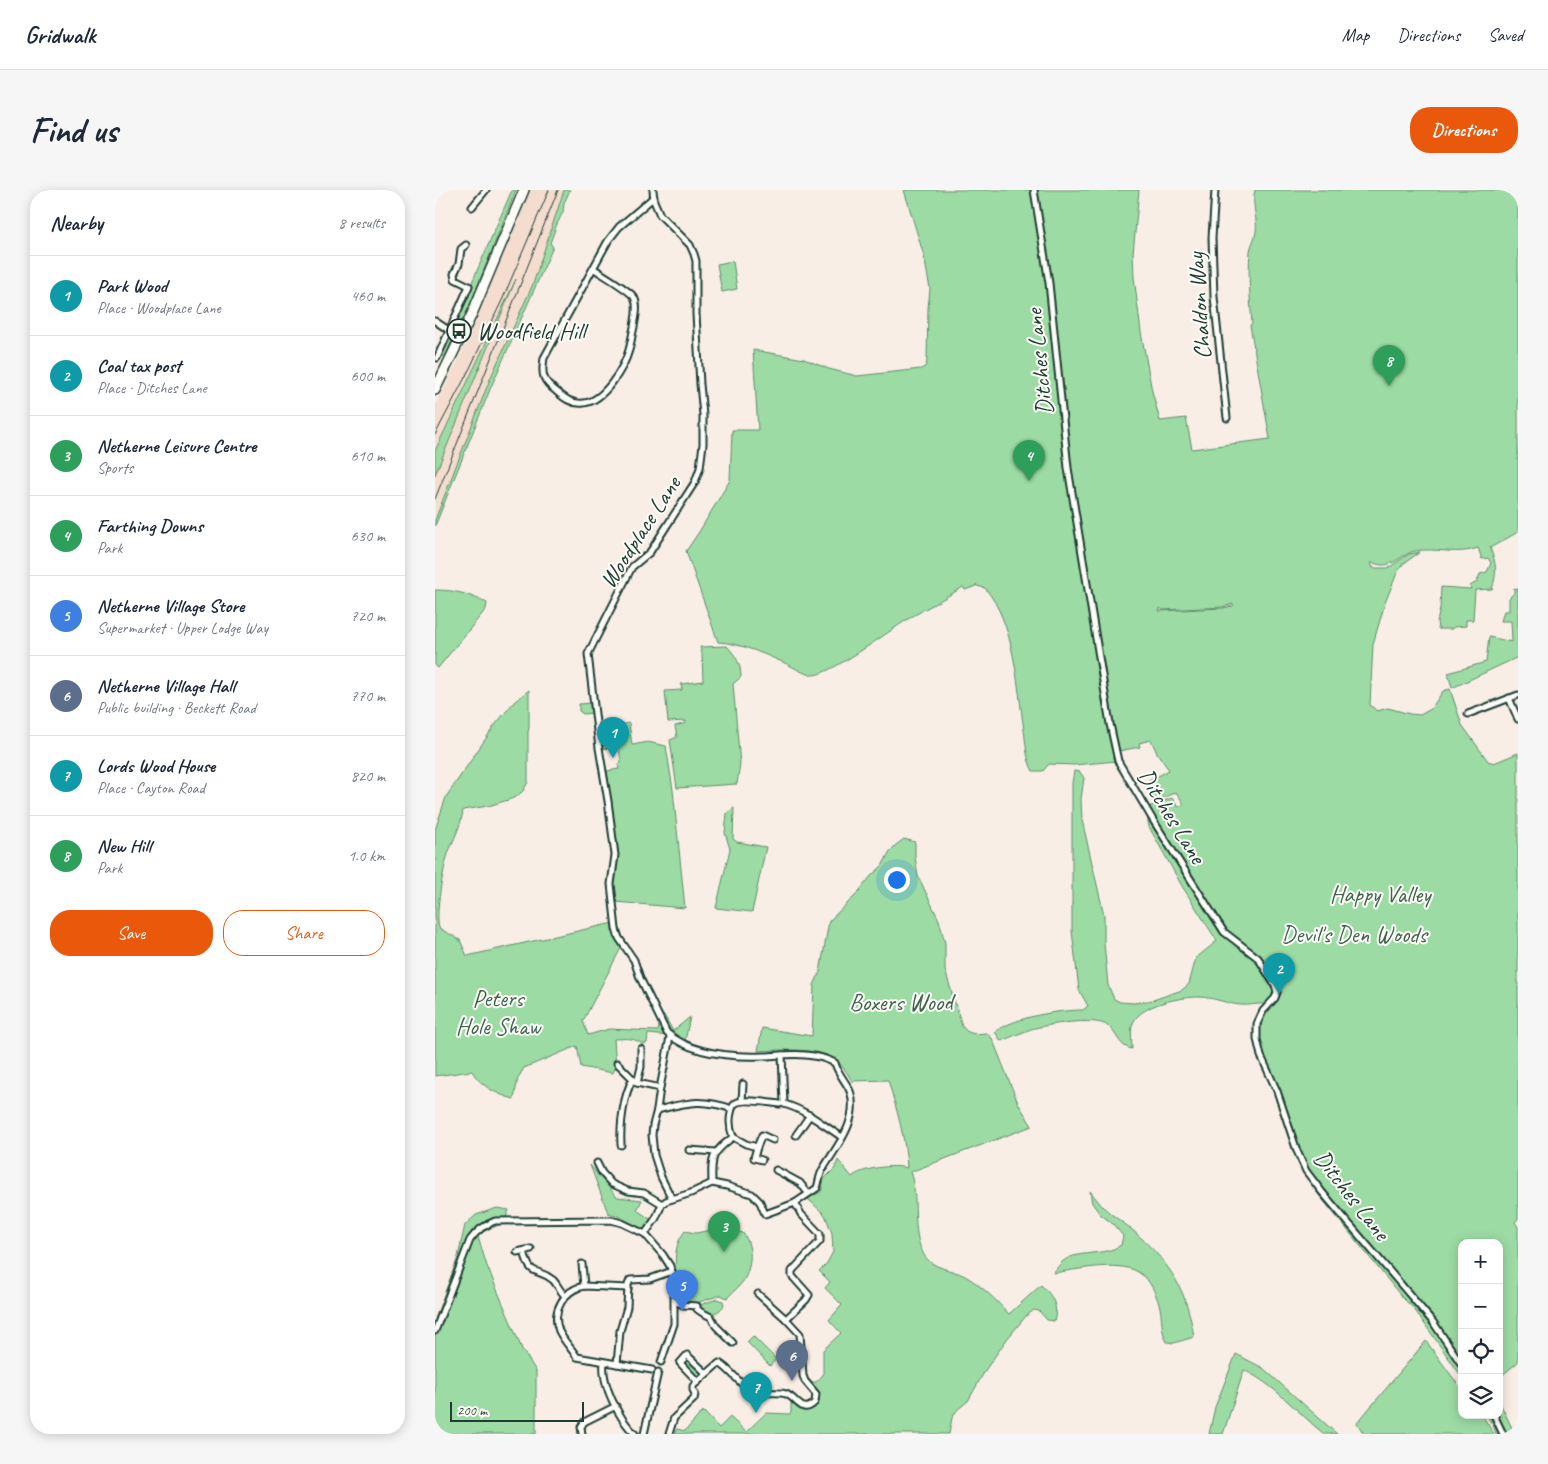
<!DOCTYPE html>
<html lang="en">
<head>
<meta charset="utf-8">
<style>
  :root { --surface:#fff; --page:#f6f6f7; --text:#1f2937; --muted:#747a83; --line:#e0e1e3; --accent:#ea580c }
  body { margin:0; font-family:Caveat,sans-serif; background:var(--page); color:var(--text) }
  .controls { position:absolute; right:15px; bottom:15px; display:grid; overflow:hidden; border-radius:10px; box-shadow:0 2px 12px #0003 }
  .controls button { width:45px; height:45px; display:grid; place-items:center; padding:0; border:0; border-bottom:1px solid var(--line); background:var(--surface); color:var(--text); font:25px sans-serif }
  .scale { position:absolute; left:15px; bottom:12px; width:134px; box-sizing:border-box; padding-left:5px; border:2px solid #1f3d34; border-top:0; font-size:14px; line-height:18px; white-space:nowrap; color:#1f3d34; -webkit-text-stroke:4px #fdfcf7; paint-order:stroke }
  .you { position:absolute; left:461px; top:689px; width:18px; height:18px; margin:-12px; border:4px solid #fff; border-radius:50%; background:#1a73e8; box-shadow:0 0 0 8px #1a73e833 }
  .badge { display:grid; place-items:center; width:32px; height:32px; border-radius:50%; background:var(--accent); color:#fff; font-size:16px; font-weight:700 }
  .pin { position:absolute; translate:-50% -41px; filter:drop-shadow(0 1px 2px #0008) }
  .pin::after { content:''; position:absolute; top:26px; width:18px; height:15px; background:inherit; clip-path:polygon(0 0,100% 0,50% 100%) }
  .list { margin:0; padding:0; list-style:none }
  h2 { display:flex; justify-content:space-between; align-items:center; height:65px; margin:0; padding:0 20px; font-size:21px }
  h2 small { font-size:16px; font-weight:400; color:var(--muted) }
  .list li { display:grid; grid-template-columns:32px 1fr auto; gap:15px; align-items:center; box-sizing:border-box; height:80px; padding:0 20px; border-top:1px solid var(--line) }
  .list b { display:block; font-size:19px; white-space:nowrap }
  .list p { margin:0; font-size:16px; white-space:nowrap; color:var(--muted) }
  .list em { font-size:16px; font-style:normal; color:var(--muted) }
  .actions { display:flex; gap:10px; padding:15px 20px }
  .actions a { flex:1; padding:11px 0; border:1px solid var(--accent); border-radius:20px; text-align:center; font-size:18px; color:var(--accent) }
  .actions .main { background:var(--accent); color:#fff }
  .icon { flex:none; width:28px; height:28px; fill:none; stroke:currentColor; stroke-width:2; stroke-linecap:round; stroke-linejoin:round }
  .map { position:relative; flex:none; width:1083px; height:1244px; overflow:hidden; border-radius:20px }
  header { display:flex; align-items:center; gap:30px; box-sizing:border-box; height:70px; padding:0 25px; background:var(--surface); border-bottom:1px solid var(--line) }
  header strong { font-size:24px }
  nav { display:flex; gap:28px; margin-inline-start:auto; font-size:18px }
  .intro { display:flex; align-items:center; justify-content:space-between; box-sizing:border-box; height:120px; padding:0 30px }
  h1 { margin:0; font-size:35px }
  .button { padding:12px 22px; border-radius:20px; background:var(--accent); color:#fff; font-size:18px; font-weight:700 }
  main { display:flex; gap:30px; padding:0 30px }
  aside { flex:1; background:var(--surface); border-radius:20px; box-shadow:0 2px 12px #0003 }
  .map>svg:first-child { display:block }
  .built { fill:#f4ddcf }
  .green { fill:#9cdba4; stroke:#5e8c6c; fill-rule:evenodd }
  .lines { fill:none; stroke-linecap:round; stroke-linejoin:round }
  .street-casing { stroke:#1f3d34; stroke-width:9 }
  .highway-casing { stroke:#1f3d34; stroke-width:12 }
  .street { stroke:#fdfcf7; stroke-width:5 }
  .highway { stroke:#fdfcf7; stroke-width:9 }
  .rail { stroke:#1f3d34; stroke-width:1 }
  .labels { text-anchor:middle; dominant-baseline:central; stroke-width:4; stroke-linejoin:round; paint-order:stroke }
  .street-label { font-size:24px; fill:#1f3d34; stroke:#fdfcf7 }
  .poi-label { font-size:24px; fill:#1f3d34; stroke:#fdfcf7; text-anchor:start }
  .park-label { font-size:24px; fill:#3e6450; stroke:#fdfcf7 }
</style>
</head>
<body>
<header>
<strong>Gridwalk</strong>
<nav><a>Map</a><a>Directions</a><a>Saved</a></nav>
</header>
<div class="intro"><h1>Find us</h1><a class="button">Directions</a></div>
<main>
<aside>
<h2>Nearby<small>8 results</small></h2>
<ul class="list">
<li><span class="badge" style="background:#0f9aa8">1</span><div><b>Park Wood</b><p>Place · Woodplace Lane</p></div><em>460 m</em></li>
<li><span class="badge" style="background:#0f9aa8">2</span><div><b>Coal tax post</b><p>Place · Ditches Lane</p></div><em>600 m</em></li>
<li><span class="badge" style="background:#2e9e5b">3</span><div><b>Netherne Leisure Centre</b><p>Sports</p></div><em>610 m</em></li>
<li><span class="badge" style="background:#2e9e5b">4</span><div><b>Farthing Downs</b><p>Park</p></div><em>630 m</em></li>
<li><span class="badge" style="background:#3f7fe0">5</span><div><b>Netherne Village Store</b><p>Supermarket · Upper Lodge Way</p></div><em>720 m</em></li>
<li><span class="badge" style="background:#5c6f8a">6</span><div><b>Netherne Village Hall</b><p>Public building · Beckett Road</p></div><em>770 m</em></li>
<li><span class="badge" style="background:#0f9aa8">7</span><div><b>Lords Wood House</b><p>Place · Cayton Road</p></div><em>820 m</em></li>
<li><span class="badge" style="background:#2e9e5b">8</span><div><b>New Hill</b><p>Park</p></div><em>1.0 km</em></li>
</ul>
<div class="actions"><a class="main">Save</a><a>Share</a></div>
</aside>
<div class="map">
<svg width="1083" height="1244" viewBox="0 0 1083 1244">
  <rect width="100%" height="100%" fill="#f9eee5"/>
  <filter id="ink" filterUnits="userSpaceOnUse"><feTurbulence type="fractalNoise" baseFrequency=".02" numOctaves="2"/><feDisplacementMap in="SourceGraphic" scale="10" xChannelSelector="R" yChannelSelector="G"/><feConvolveMatrix kernelMatrix="1 2 1 2 8 2 1 2 1" color-interpolation-filters="sRGB"/></filter>
  <g filter="url(#ink)">
    <polygon class="built" points="95,0 132,0 98,94 0,333 0,215 24,169"/>
    <g class="green">
      <polygon points="77,0 81,0 32,122 20,142 11,165 7,167 5,166"/>
      <polygon points="129,0 135,0 129,13 128,22 122,34 115,53 118,57 56,197 0,336 0,330 55,189 98,94"/>
      <path d="M469,0H704L698,64L699,87L706,142L717,201L725,231L751,228L757,259L835,249L815,135L817,134C815,110 813,85 815,61C816,54 820,49 821,42C823,28 816,14 820,0H1080L1083,3V342L1055,358C1062,374 1062,383 1057,399L1040,400L1038,430H1031V436L1019,437L1017,439H1003L1002,432L1005,419L1006,397L1036,399L1035,396L1042,392L1045,384L1052,382L1056,373L1053,368L1047,369L1043,358C1022,366 1001,357 980,361C968,363 959,376 947,375C944,375 940,373 936,373L938,378H953L974,364L985,362L968,374L962,383L950,413L938,454L935,515L942,521L953,518L975,524L985,525L996,519L1008,501L1015,499L1027,535L1053,571L1059,573L1083,563V1029L1080,1032L1083,1037V1172L1064,1188V1053H1027V1187L979,1119L966,1106L883,1004L870,983L826,866L822,834L832,814C823,813 814,816 806,815C792,814 778,807 764,807C746,807 706,814 698,833C695,841 697,851 697,859C684,857 682,843 673,836C660,826 611,835 596,839C586,843 576,847 566,851L560,842C579,827 624,820 648,820L653,816L644,800L637,741V593L639,581L645,582L649,588L646,609L647,630L669,725V753L673,795L679,809L685,812L699,813L718,810L747,800L754,794L761,768L782,751L747,696L714,637L711,621L719,628L714,618L716,616L737,608L743,617L749,614L741,602L721,611L714,597L717,596L714,591L734,580L722,563L716,550L704,553L705,557L684,561L681,571L639,575L614,574L608,581H598C591,569 591,553 589,540C582,495 580,434 550,398L542,396L541,394V396L530,400L528,397C512,407 495,416 478,426C459,437 395,486 377,485C369,484 360,478 352,474C331,465 306,453 283,452L251,361L264,342L295,290L297,240H323L318,160L369,169L394,179L422,186L486,179L491,176L492,170L493,118L495,99L489,66ZM798,414V416L788,418L724,421L725,418L728,420L788,417Z"/>
      <polygon points="298,71 302,99 287,102 282,74"/>
      <polygon points="81,89 0,285 0,261"/>
      <polygon points="1079,398 1083,399 1083,467 1017,498 1013,483 1051,472 1054,447 1077,452 1076,431 1066,431 1069,421 1074,421 1074,408 1079,403"/>
      <path d="M0,400C21,400 33,404 52,413L51,419L3,478L0,475Z"/>
      <path d="M292,456C301,466 306,474 306,487L298,494L305,574L302,594L242,598L235,550L242,547L240,536L251,533V531L233,532L230,501L247,500L246,494L268,491L267,464L265,457Z"/>
      <path d="M94,500V538L93,542V592L88,601L81,607L73,610L53,616L28,620C27,634 18,650 13,664C8,680 0,722 4,738L25,750L32,766L178,733L179,744L186,758L148,831L153,845L174,839L223,841L225,832L229,825L238,841L255,827L250,851L234,846L213,844L212,853C206,855 203,850 196,849C191,848 185,849 179,849L181,876L178,883L146,877L142,856L89,878L83,888L79,909C63,905 45,896 37,881L0,886V640L11,607L60,535L79,512Z"/>
      <polygon points="157,513 158,523 148,524 144,521 144,514"/>
      <polygon points="194,533 197,555 213,552 231,556 238,600 250,718 180,712 179,695 183,666 172,581 184,579 183,574 186,573 184,557 167,559 164,540"/>
      <polygon points="299,618 298,649 302,652 331,657 317,722 281,718 295,659 290,643 292,623"/>
      <path d="M469,649L480,652V667L483,686L504,730L510,753V780L527,836C533,845 540,844 551,843L557,848L583,913L597,936L475,982C485,1008 475,1040 489,1065C497,1079 517,1079 530,1086C546,1095 561,1110 574,1124L606,1095C617,1105 624,1116 619,1131L612,1130L604,1121L599,1120L591,1126L572,1149L551,1179L533,1211L522,1220L517,1228L514,1244H239L242,1239L250,1241L268,1221L284,1238L295,1227L311,1242L331,1223L355,1224L356,1222V1211L369,1220C390,1219 386,1203 375,1192H381L388,1185V1160L406,1143L394,1130L407,1115L390,1098L395,1092L384,1081L392,1073L398,1062L397,1043L390,1025L372,1008C389,999 385,1008 389,989L400,978L403,970L417,987C426,978 460,974 472,978C471,950 461,917 453,890L417,891C414,886 410,879 406,875C389,856 347,860 323,861L327,838L377,846L379,795L385,782L394,731L421,705L436,686L447,676L455,661L461,655Z"/>
      <path d="M155,975L182,1007L207,1010L202,1020L218,1031L210,1044L191,1035C188,1026 181,1025 173,1023Z"/>
      <path d="M655,1001C659,1006 663,1011 667,1016C678,1027 692,1034 703,1045C737,1076 752,1101 759,1147L739,1153L732,1152C725,1140 728,1127 724,1114C720,1102 715,1089 703,1082C684,1070 641,1080 618,1083C621,1080 623,1076 626,1073C640,1059 669,1067 686,1055L688,1046L678,1034L665,1024L657,1013Z"/>
      <polygon points="62,1018 74,1020 69,1033 42,1044 52,1076 87,1159 101,1181 101,1244 0,1244 0,1129 23,1067 30,1035 41,1025"/>
      <path d="M286,1038L308,1043C318,1056 317,1075 309,1090C305,1096 297,1103 292,1108L286,1105L261,1113L246,1111L242,1107C243,1085 234,1060 250,1041L261,1043Z"/>
      <path d="M282,1109L288,1111L289,1115C282,1126 275,1124 264,1119L265,1115Z"/>
      <polygon points="318,1146 341,1169 335,1176 312,1152"/>
      <polygon points="991,1151 1027,1200 1027,1225 1047,1225 1059,1244 929,1244 922,1233"/>
      <path d="M801,1164L828,1178L902,1244H889C862,1222 840,1195 809,1180L788,1244H774L780,1217Z"/>
      <polygon points="252,1170 255,1170 267,1183 262,1187 250,1174 250,1172"/>
      <polygon points="1064,1211 1080,1244 1061,1244 1058,1235 1051,1225 1064,1225"/>
    </g>
    <g class="lines">
      <g class="street-casing">
        <g id="street">
          <polyline points="599,0 614,93 633,278 675,534 683,571 718,630 789,742 823,768 840,795 842,802 840,808 828,821 822,834 822,849 826,866 842,901 862,961 871,981 887,1002 998,1132 1027,1175"/>
          <polyline points="780,0 777,48 779,107 792,228"/>
          <polyline points="37,17 51,0"/>
          <path d="M158,78C168,85 193,99 199,107C204,116 200,129 199,137C197,145 196,153 194,160C189,178 169,211 149,213C138,215 129,208 121,201C108,191 106,185 109,168L173,51L184,37L219,7"/>
          <polyline points="0,131 15,141"/>
          <polyline points="2,168 34,96 20,89 19,84 24,74 26,59 31,55"/>
          <polyline points="1074,508 1083,529"/>
          <polyline points="1033,524 1083,505"/>
          <polyline points="235,847 225,898 222,920 218,935 217,945 219,965 226,987 237,1009"/>
          <path d="M347,865L349,914C371,920 388,935 407,947"/>
          <polyline points="182,873 202,893 225,898"/>
          <polyline points="202,893 206,877 206,859"/>
          <polyline points="307,911 308,894"/>
          <path d="M222,920C252,913 266,908 297,919"/>
          <polyline points="361,945 375,925"/>
          <path d="M298,947C295,939 294,931 296,923C297,919 297,915 301,913C308,908 336,913 345,914"/>
          <polyline points="298,947 311,954 322,957 327,945 338,950"/>
          <path d="M186,955C185,937 188,905 198,889"/>
          <polyline points="322,957 319,968 327,970"/>
          <polyline points="254,960 281,962"/>
          <polyline points="162,973 167,983 177,994 193,1001 209,1003 227,1014"/>
          <polyline points="341,980 365,993 373,1003"/>
          <path d="M277,993C276,966 277,963 298,947"/>
          <path d="M210,1044L221,1028L227,1014L231,1011L256,1003L277,993L292,996L317,1004L325,1012L330,1024L360,1013L382,998C384,992 384,986 388,979C401,957 423,933 416,904C413,893 403,885 400,873C378,861 352,865 328,866C297,867 256,864 232,843L205,788L199,770L184,748L181,739L176,694L180,665L173,611L164,558L153,464L197,377L215,362L260,292L265,278L268,254V225L265,194L261,124V71L259,64L255,55L225,25L219,11L218,0"/>
          <path d="M89,1061C96,1089 100,1076 118,1090C122,1094 125,1101 130,1106"/>
          <polyline points="82,1062 96,1059"/>
          <polyline points="147,1074 149,1096"/>
          <path d="M193,1098L149,1096C129,1100 116,1121 124,1141C128,1150 136,1158 142,1167L217,1180"/>
          <polyline points="240,1111 248,1115 262,1116 262,1119 266,1122 276,1127 281,1136 298,1153"/>
          <polyline points="351,1129 371,1110 374,1105 357,1086 357,1081 385,1051 385,1044 366,1024 360,1013"/>
          <path d="M0,1141L35,1050C42,1040 49,1035 60,1031L176,1030L187,1033L210,1044L228,1065L235,1076L239,1091V1134L226,1172"/>
          <path d="M169,1172C166,1194 184,1229 200,1244"/>
          <polyline points="182,1174 185,1141 192,1117 193,1095 195,1090 215,1089 237,1081"/>
          <polyline points="263,1192 245,1173 252,1165 271,1183"/>
          <polyline points="1059,1225 1068,1244"/>
          <polyline points="147,1244 146,1237 149,1232 181,1216"/>
          <polyline points="209,1244 223,1182"/>
          <path d="M234,1244L239,1228L259,1209L260,1204L258,1200V1196L284,1173C295,1179 303,1192 313,1199C323,1207 339,1200 351,1204C362,1208 367,1226 380,1212L381,1204L370,1191L368,1186L365,1144L351,1129L323,1104"/>
        </g>
      </g>
      <g class="highway-casing">
        <polyline id="highway" points="0,200 37,124 89,0"/>
      </g>
      <use href="#street" class="street"/>
      <use href="#highway" class="highway"/>
      <g class="rail">
        <polyline points="0,245 35,178 69,106 114,0"/>
        <polyline points="0,309 123,0"/>
      </g>
    </g>
  </g>
  <defs>
    <g id="bus-ring" transform="scale(1.25)"><circle r="9.5" fill="#fdfcf7" stroke="#1f3d34" stroke-width="1.5"/><path d="M-5-6H5V4H4V6H2V4H-2V6H-4V4H-5ZM-3.5-4V0h7V-4ZM-3.5 1.2v1.5H-2V1.2ZM2 1.2v1.5H3.5V1.2Z" fill="#1f3d34"/></g>
  </defs>
  <g fill-rule="evenodd">
    <use href="#bus-ring" x="24" y="141"/>
  </g>
  <g class="labels">
    <g class="street-label">
      <text transform="translate(764 116) rotate(-94)">Chaldon Way</text>
      <text transform="translate(604 172) rotate(-96)">Ditches Lane</text>
      <text transform="translate(205 342) rotate(-57)">Woodplace Lane</text>
      <text transform="translate(737 626) rotate(58)">Ditches Lane</text>
      <text transform="translate(917 1005) rotate(52)">Ditches Lane</text>
    </g>
    <g class="poi-label">
      <text x="42" y="141">Woodfield Hill</text>
    </g>
    <g class="park-label">
      <text x="945" y="704">Happy Valley</text>
      <text x="919" y="744">Devil's Den Woods</text>
      <text x="63" y="808">Peters<tspan x="63" dy="28">Hole Shaw</tspan></text>
      <text x="466" y="812">Boxers Wood</text>
    </g>
  </g>
</svg>
<div class="controls">
<button>+</button>
<button>−</button>
<button><svg class="icon" aria-label="locate" viewBox="0 0 24 24"><circle cx="12" cy="12" r="6"/><path d="M12 2v4M12 18v4M2 12h4M18 12h4"/></svg></button>
<button><svg class="icon" aria-label="layers" viewBox="0 0 24 24"><path d="M12 4l9 5-9 5-9-5zM3 14l9 5 9-5"/></svg></button>
</div>
<div class="scale">200 m</div>
<div class="you"></div>
<div class="pin badge" style="left:178px;top:568px;background:#0f9aa8">1</div>
<div class="pin badge" style="left:844px;top:804px;background:#0f9aa8">2</div>
<div class="pin badge" style="left:289px;top:1062px;background:#2e9e5b">3</div>
<div class="pin badge" style="left:594px;top:291px;background:#2e9e5b">4</div>
<div class="pin badge" style="left:247px;top:1121px;background:#3f7fe0">5</div>
<div class="pin badge" style="left:357px;top:1191px;background:#5c6f8a">6</div>
<div class="pin badge" style="left:321px;top:1223px;background:#0f9aa8">7</div>
<div class="pin badge" style="left:954px;top:196px;background:#2e9e5b">8</div>
</div>
</main>
</body>
</html>
